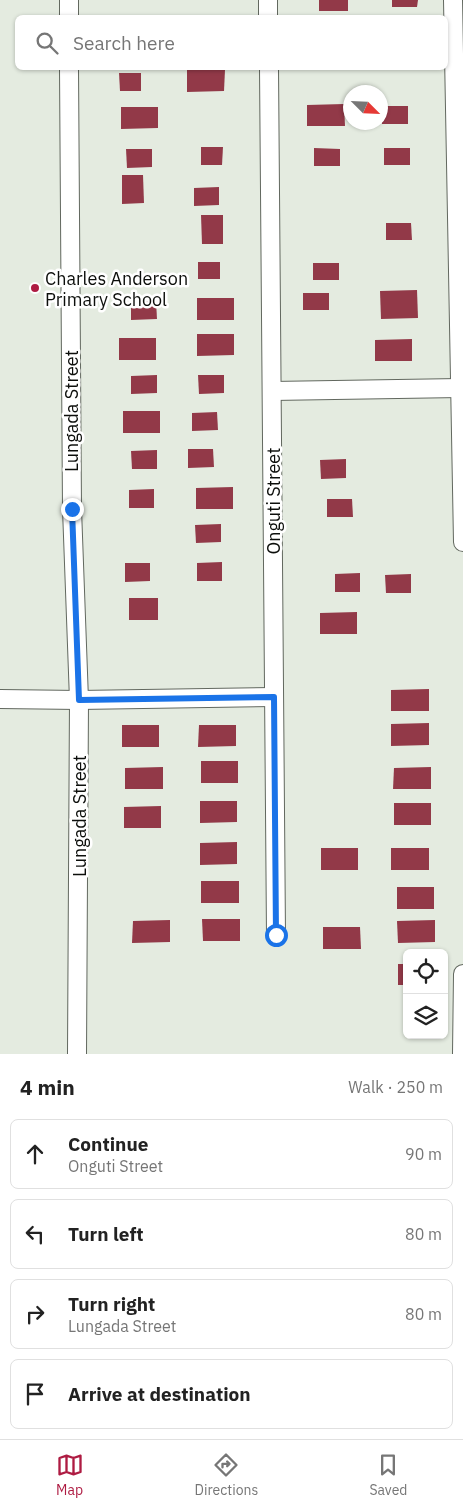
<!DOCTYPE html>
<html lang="en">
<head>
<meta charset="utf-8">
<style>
  :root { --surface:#fff; --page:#f6f6f6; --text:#222; --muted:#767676; --line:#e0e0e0; --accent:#ae1b42 }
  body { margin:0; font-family:"IBM Plex Sans",sans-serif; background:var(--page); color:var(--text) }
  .controls { position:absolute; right:15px; bottom:15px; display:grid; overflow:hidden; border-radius:8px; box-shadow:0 1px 4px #0004 }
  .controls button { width:45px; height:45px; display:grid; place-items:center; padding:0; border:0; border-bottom:1px solid var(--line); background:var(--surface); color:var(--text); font:25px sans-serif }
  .compass { position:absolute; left:343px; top:85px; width:45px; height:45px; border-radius:50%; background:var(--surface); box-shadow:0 1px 4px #0004; rotate:114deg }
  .stop { position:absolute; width:15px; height:15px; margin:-11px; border:4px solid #1a73e8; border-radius:50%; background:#fff }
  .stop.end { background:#1a73e8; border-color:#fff; box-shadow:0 1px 5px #0008 }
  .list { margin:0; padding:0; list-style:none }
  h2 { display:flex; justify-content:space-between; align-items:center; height:65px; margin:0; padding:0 20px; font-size:21px }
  h2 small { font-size:16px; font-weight:400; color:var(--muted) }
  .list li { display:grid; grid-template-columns:32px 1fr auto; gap:15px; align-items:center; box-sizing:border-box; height:70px; margin:0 10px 10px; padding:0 10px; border:1px solid var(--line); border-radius:8px }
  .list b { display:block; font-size:19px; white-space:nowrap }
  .list p { margin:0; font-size:16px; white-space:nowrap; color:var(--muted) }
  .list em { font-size:16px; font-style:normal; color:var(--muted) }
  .icon { flex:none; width:28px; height:28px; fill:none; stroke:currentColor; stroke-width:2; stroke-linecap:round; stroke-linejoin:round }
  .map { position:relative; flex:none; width:463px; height:1054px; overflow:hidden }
  .search { position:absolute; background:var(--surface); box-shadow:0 1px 4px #0004; left:15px; right:15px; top:15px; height:55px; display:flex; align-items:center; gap:12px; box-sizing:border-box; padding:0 18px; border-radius:8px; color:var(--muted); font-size:19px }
  .sheet { height:385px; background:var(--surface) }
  nav { display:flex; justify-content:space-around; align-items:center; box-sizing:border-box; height:70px; border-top:1px solid var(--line); background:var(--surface); font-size:14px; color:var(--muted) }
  nav a { display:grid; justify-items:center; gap:2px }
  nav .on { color:var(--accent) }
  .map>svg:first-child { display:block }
  .building { fill:#923948 }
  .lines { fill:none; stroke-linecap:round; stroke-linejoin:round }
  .street-casing { stroke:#62685f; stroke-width:20 }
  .street { stroke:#fff; stroke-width:18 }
  .route { stroke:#1a73e8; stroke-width:6 }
  .poi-dot { fill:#ae1b42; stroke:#fff; stroke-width:2 }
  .labels { text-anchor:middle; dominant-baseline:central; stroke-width:5; stroke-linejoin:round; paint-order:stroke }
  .poi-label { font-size:18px; fill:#0c0e0b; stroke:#fff; text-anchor:start }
  .street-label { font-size:18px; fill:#0c0e0b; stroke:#fff }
</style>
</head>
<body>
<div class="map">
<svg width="463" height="1054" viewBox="0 0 463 1054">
  <rect width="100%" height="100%" fill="#e4ebe0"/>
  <g class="building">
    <rect x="319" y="0" width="29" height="11"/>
    <polygon points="392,0 418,0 417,7 392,7"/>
    <polygon points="187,70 225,70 224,91 187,92"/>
    <polygon points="119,73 141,73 141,91 120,91"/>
    <polygon points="344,104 345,126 307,126 307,105"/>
    <rect x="382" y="106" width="26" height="18"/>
    <polygon points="121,107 158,107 158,128 121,129"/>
    <polygon points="201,147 223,147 222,165 201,165"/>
    <polygon points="314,148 340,149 340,166 314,166"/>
    <rect x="384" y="148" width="26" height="17"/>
    <polygon points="126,149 152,149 152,167 127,168"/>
    <polygon points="122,175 143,175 144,203 122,204"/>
    <polygon points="219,187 219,205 194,206 194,188"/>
    <polygon points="201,215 223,215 223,244 202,244"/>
    <polygon points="386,223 411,223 412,240 386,240"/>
    <rect x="198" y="262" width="22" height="17"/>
    <rect x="313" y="263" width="26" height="17"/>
    <polygon points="417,290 418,318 381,319 380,291"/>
    <rect x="303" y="293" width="26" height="17"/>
    <rect x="197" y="298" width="37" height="22"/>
    <polygon points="131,301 156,301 157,319 131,320"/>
    <polygon points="197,334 234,334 234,355 197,356"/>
    <rect x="119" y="338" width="37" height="22"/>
    <polygon points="412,339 412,361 375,361 375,340"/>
    <polygon points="157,375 157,393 131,394 131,376"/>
    <polygon points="198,375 224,375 224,393 199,394"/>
    <rect x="123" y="411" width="37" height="22"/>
    <polygon points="217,412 218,430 192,431 192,413"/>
    <polygon points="188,449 213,449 214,467 188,468"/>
    <polygon points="157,450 157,469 132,469 131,451"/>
    <polygon points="346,459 346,478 321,479 320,460"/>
    <polygon points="233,487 233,509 196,509 196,488"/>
    <polygon points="154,489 154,508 129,508 129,490"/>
    <polygon points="327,499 352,499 353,517 327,517"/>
    <polygon points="221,524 221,542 196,543 195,525"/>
    <polygon points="222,562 222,581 197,581 197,563"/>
    <polygon points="125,563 150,563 150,581 125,582"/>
    <polygon points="360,573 360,592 335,592 335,574"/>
    <polygon points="411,574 411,593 386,593 385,575"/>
    <rect x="129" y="598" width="29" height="22"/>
    <polygon points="357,612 357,634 320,634 320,613"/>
    <polygon points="429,689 429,711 391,711 391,690"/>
    <polygon points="429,723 429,745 391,746 391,724"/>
    <rect x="122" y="725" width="37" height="22"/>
    <polygon points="199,725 236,725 236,746 198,747"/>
    <rect x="201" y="761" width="37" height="22"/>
    <polygon points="163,767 163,789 125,789 125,768"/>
    <polygon points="431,767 431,789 393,789 394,768"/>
    <polygon points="200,801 237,801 237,822 200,823"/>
    <rect x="394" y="803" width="37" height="22"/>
    <polygon points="161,806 161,828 124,828 124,807"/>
    <polygon points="237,842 237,864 200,865 200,843"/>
    <rect x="321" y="848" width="37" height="22"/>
    <rect x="391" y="848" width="38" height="22"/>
    <rect x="201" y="881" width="38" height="22"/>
    <rect x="397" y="887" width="37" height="22"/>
    <polygon points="202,919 240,919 240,941 203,941"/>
    <polygon points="170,920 170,942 132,943 133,921"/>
    <polygon points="435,920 435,942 398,943 397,921"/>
    <polygon points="323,927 360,927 361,949 323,949"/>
    <rect x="398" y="964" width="9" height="21"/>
    <rect x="403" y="1007" width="4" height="22"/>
  </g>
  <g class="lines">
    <g class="street-casing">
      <g id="street">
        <polyline points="268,0 268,18"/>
        <polyline points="453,0 463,542"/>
        <polyline points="69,18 69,0"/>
        <polyline points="69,68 72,509 79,700 77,1054"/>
        <polyline points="269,68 276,935"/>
        <polyline points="272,391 460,388"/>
        <polyline points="0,699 79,700 274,697"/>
        <polyline points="462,1054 463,974"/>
      </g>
    </g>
    <use href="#street" class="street"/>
  </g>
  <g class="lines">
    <polyline class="route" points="72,509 79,700 274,697 276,935"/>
  </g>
  <circle class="poi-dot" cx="35" cy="288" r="5"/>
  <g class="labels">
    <g class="poi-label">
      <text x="45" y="278">Charles Anderson<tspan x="45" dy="21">Primary School</tspan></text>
    </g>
    <g class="street-label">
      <text transform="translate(71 411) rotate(-90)">Lungada Street</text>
      <text transform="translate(273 501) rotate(-90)">Onguti Street</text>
      <text transform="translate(79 816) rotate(-90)">Lungada Street</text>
    </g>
  </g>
</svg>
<div class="controls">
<button><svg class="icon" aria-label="locate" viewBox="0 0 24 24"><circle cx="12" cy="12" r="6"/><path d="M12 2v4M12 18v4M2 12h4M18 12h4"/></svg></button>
<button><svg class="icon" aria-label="layers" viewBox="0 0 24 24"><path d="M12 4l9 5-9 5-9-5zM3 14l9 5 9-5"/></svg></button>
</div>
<svg class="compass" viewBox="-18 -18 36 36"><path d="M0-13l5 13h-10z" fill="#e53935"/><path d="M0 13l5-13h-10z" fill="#767676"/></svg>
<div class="stop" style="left:276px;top:935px"></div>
<div class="stop end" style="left:72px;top:509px"></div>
<div class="search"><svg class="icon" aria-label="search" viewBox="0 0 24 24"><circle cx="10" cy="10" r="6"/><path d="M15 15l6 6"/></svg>Search here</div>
</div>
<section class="sheet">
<h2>4 min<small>Walk · 250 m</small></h2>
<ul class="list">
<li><svg class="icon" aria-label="ahead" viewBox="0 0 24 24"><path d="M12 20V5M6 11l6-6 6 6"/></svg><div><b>Continue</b><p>Onguti Street</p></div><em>90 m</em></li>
<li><svg class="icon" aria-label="left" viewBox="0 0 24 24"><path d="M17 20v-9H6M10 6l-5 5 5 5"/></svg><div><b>Turn left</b></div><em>80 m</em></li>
<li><svg class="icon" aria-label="right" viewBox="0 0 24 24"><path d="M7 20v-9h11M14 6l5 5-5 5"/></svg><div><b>Turn right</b><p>Lungada Street</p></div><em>80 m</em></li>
<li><svg class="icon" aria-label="arrive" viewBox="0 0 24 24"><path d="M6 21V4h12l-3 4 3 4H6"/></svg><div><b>Arrive at destination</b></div></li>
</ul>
</section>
<nav>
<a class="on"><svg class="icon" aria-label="map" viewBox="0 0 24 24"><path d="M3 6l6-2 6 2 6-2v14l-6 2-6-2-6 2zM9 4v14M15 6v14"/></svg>Map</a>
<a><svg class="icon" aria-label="directions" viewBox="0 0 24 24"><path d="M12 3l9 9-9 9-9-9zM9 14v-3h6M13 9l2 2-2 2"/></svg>Directions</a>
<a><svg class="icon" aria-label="saved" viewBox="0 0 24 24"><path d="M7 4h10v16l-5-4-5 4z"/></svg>Saved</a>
</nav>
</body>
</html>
